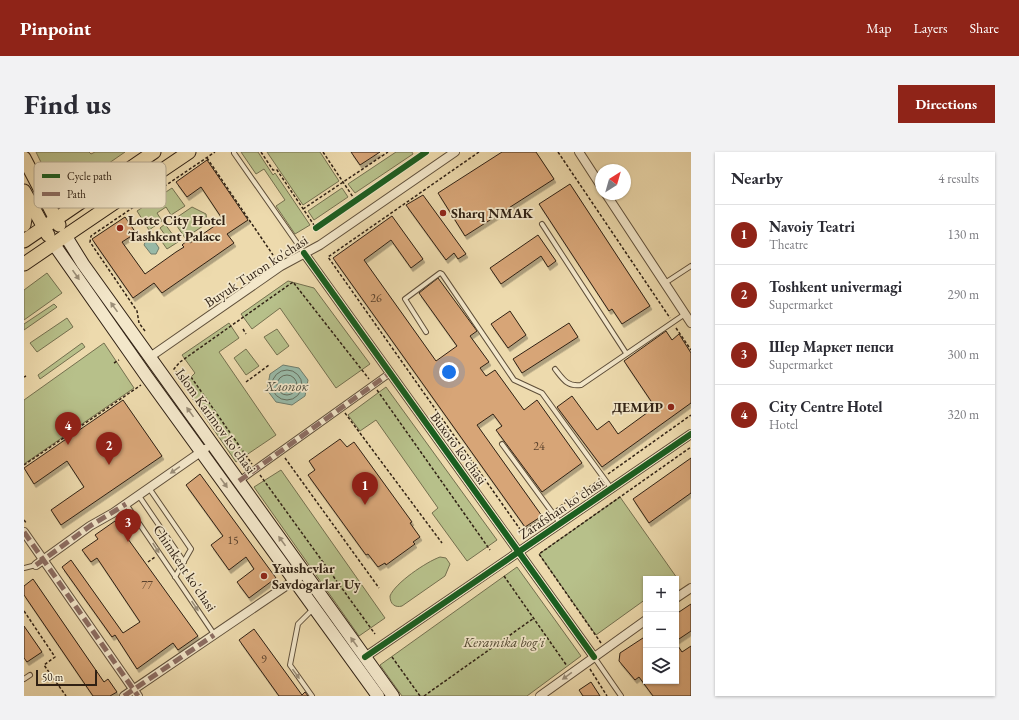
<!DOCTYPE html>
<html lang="en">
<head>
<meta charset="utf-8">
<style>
  :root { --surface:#fff; --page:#f2f2f3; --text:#2b2b33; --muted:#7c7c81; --line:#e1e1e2; --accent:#8f2418 }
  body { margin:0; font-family:"EB Garamond",serif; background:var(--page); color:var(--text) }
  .controls { position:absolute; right:12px; bottom:12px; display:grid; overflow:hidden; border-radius:0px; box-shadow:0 1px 3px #0004 }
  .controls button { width:36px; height:36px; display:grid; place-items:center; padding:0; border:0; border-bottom:1px solid var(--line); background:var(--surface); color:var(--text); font:20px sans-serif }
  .compass { position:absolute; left:571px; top:12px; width:36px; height:36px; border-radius:50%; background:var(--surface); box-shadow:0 1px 3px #0004; rotate:37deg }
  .scale { position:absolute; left:12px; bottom:10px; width:61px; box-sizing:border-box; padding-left:4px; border:2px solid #302114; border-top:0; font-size:11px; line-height:14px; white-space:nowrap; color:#302114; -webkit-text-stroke:3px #f3e7ca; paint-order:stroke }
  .you { position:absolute; left:425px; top:220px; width:14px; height:14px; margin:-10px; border:3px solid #fff; border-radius:50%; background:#1a73e8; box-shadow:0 0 0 6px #1a73e833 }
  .badge { display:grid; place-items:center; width:26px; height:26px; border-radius:50%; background:var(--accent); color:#fff; font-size:13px; font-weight:700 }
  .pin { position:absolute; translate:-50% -33px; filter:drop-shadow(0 1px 2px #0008) }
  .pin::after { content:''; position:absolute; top:21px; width:14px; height:12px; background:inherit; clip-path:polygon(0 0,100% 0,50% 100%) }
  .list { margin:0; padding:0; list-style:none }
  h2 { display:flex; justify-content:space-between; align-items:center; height:52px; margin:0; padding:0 16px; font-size:17px }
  h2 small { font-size:13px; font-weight:400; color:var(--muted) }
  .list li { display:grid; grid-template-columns:26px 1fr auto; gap:12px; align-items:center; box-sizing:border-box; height:60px; padding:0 16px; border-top:1px solid var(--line) }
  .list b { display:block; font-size:15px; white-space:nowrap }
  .list p { margin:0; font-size:13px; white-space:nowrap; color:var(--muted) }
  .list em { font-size:13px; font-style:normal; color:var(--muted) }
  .icon { flex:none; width:22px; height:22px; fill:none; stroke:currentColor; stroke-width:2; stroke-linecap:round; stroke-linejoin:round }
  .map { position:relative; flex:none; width:667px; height:544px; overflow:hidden; border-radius:0px }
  header { display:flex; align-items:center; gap:24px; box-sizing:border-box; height:56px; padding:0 20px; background:var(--accent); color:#fff }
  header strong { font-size:19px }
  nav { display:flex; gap:22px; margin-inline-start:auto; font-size:14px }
  .intro { display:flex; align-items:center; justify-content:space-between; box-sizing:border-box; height:96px; padding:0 24px }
  h1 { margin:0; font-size:28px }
  .button { padding:10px 18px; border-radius:0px; background:var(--accent); color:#fff; font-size:14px; font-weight:700 }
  main { display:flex; gap:24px; padding:0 24px }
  aside { flex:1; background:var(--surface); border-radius:0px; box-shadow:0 1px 3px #0004 }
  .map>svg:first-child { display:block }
  .green { fill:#b7c08a; stroke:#74704f }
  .water { fill:#99bba9; stroke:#6f7d6d }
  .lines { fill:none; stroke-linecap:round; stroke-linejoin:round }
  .shore { stroke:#646e5e; stroke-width:1 }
  .building { fill:#d7a577; stroke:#302114; filter:url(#shadow) }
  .service-casing { stroke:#5f4f3a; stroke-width:6 }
  .pedestrian-casing { stroke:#5f4f3a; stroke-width:8 }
  .minor-casing { stroke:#5f4f3a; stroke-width:10 }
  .secondary-casing { stroke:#302114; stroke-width:14 }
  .primary-casing { stroke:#302114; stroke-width:15 }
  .path { stroke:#302114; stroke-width:1.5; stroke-dasharray:3 2; stroke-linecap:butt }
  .service { stroke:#f3e7ca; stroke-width:4 }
  .pedestrian { stroke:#f3e7ca; stroke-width:6 }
  .minor { stroke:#f3e7ca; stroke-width:8 }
  .secondary { stroke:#f3e7ca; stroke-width:12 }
  .primary { stroke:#eddaad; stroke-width:13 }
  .quiet { stroke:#8d6e63; stroke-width:5; stroke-dasharray:10 5; stroke-linecap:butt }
  .cycleway-casing { stroke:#f3e7ca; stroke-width:8 }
  .cycleway { stroke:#1b5e20; stroke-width:6 }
  .oneway { fill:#9b8e78 }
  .poi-dot { fill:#8f2418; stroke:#f3e7ca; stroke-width:1.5 }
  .labels { text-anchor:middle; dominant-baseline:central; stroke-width:3.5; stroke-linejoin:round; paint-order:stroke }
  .number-label { font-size:12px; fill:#5a422d }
  .poi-label { font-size:14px; font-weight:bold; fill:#302114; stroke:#f3e7ca; text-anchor:start }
  .street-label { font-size:14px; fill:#302114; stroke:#f3e7ca }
  .park-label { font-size:14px; font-style:italic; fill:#524932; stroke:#f3e7ca }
  .water-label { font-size:15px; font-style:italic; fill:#504f41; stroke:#f3e7ca }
  .key { fill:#f3e7ca; stroke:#b8ac93; stroke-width:1 }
  .key-label { font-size:11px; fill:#302114 }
</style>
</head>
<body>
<header>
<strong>Pinpoint</strong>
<nav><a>Map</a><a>Layers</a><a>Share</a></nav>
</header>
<div class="intro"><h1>Find us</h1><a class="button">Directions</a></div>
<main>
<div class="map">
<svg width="667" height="544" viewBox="0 0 667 544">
  <defs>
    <filter id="shadow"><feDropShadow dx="2" dy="3.5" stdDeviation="0" flood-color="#0004"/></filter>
  </defs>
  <rect width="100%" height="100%" fill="#eddaad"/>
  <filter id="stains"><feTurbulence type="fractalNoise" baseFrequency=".005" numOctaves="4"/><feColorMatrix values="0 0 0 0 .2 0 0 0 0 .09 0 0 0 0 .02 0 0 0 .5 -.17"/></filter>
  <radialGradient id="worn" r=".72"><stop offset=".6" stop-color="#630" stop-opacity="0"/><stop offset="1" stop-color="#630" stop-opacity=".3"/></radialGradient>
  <g class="green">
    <polygon points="12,0 65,0 67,2 71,0 101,0 52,34 38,39 28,33"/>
    <polygon points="217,0 234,0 249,23 251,21 286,73 271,82 252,54 261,48 240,17 232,22"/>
    <polygon points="243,0 296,0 315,29 279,53"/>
    <polygon points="372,0 388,0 389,2 331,41 324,32"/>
    <polygon points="148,36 161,54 147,63 142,55 133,61 138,69 125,78 113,59"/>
    <polygon points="318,36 324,45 290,68 284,59"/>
    <polygon points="168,55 182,62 183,69 179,74 161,86 149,68"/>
    <polygon points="141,72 154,90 143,97 136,87 141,83 136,76"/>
    <polygon points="23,121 38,141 0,168 0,138"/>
    <polygon points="264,129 290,136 346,212 312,236 256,156 228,177 217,162"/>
    <polygon points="30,152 33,155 0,178 0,172"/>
    <polygon points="43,166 49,175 13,200 6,191"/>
    <polygon points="205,171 215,186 195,200 252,283 212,310 159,233 171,221 158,203"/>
    <polygon points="253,177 265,194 253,203 240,185"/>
    <polygon points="58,191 61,195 16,227 14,223"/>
    <polygon points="80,191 110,236 0,312 0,248"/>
    <polygon points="222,197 235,214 222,223 210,206"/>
    <polygon points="362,235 473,388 443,409 408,361 414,356 352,268 336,279 324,263"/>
    <polygon points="257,318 361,466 335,484 230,335"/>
    <polygon points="596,345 653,426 622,427 622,447 572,483 515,402"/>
    <path d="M416,405L422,406L426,412L421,424L378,454C371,456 366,452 366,444C371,431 402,410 416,405Z"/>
    <polygon points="493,415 557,504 503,544 378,544 356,513"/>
  </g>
  <g class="water">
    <polygon points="126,86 129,87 135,96 132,102 127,102 120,93 122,88"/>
    <polygon points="259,213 275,216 284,228 281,244 268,253 252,250 243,238 246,222"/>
  </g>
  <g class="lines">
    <g class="shore">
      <circle cx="263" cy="233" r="15"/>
      <circle cx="263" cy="233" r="10"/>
    </g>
  </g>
  <g class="building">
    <polygon points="327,0 356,0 336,13"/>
    <polygon points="478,0 512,0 530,27 441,84 414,41"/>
    <polygon points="183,8 224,68 203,82 210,91 138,141 130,131 109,146 68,87 101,65 112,81 98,90 121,122 152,100 160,95 158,93 164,88 166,91 199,68 177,35 163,45 152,30"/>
    <polygon points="546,32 626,154 598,172 588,157 585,159 515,52"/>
    <polygon points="399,43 442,102 434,107 430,101 422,108 382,53"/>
    <polygon points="368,64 399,107 387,116 367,88 340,108 412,209 433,194 395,141 414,126 453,179 446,184 465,210 456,216 462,224 471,218 500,258 513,248 558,311 518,340 472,278 478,274 469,262 453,273 518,364 501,375 309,106"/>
    <polygon points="514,83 532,109 524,115 517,104 477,132 466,116"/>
    <polygon points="486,159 502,183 484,196 467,172"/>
    <polygon points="545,171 554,185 498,221 489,207"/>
    <polygon points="642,179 648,188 655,182 667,201 667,251 578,315 533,255 548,244 573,278 585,269 594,282 631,255 600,209"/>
    <polygon points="99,248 138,304 37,373 27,358 60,335 43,309 10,332 0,316"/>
    <polygon points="316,287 323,295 330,290 388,370 386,371 396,385 389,390 391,392 362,413 361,411 354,415 344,402 342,403 284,323 291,318 285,309"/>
    <polygon points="667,306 667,341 625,371 609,347"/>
    <polygon points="176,322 252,426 225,446 213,430 230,417 222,405 205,418 187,393 199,384 162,333"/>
    <polygon points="91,369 174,484 154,498 149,491 113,517 91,483 88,485 38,415 47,408 99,481 116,470 73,406 67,410 58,398 74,387 71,383"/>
    <polygon points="9,427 80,530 84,527 93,540 86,544 69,544 0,443 0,434"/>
    <polygon points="667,452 667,479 652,489 652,462"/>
    <polygon points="0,474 18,500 3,510 0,506"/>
    <polygon points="230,477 278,543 281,540 284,544 255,544 215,488"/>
    <polygon points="622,484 622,529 652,529 652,491 658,500 667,494 667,544 629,544 615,525 611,528 595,509 596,501"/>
    <polygon points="567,530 576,544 559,544 555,538"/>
  </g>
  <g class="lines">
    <g class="service-casing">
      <g id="service">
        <polyline points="210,1 280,101"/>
        <polyline points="518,72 602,201"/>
        <polyline points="641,131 667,114"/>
        <polyline points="402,180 381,147 416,121 418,122 490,228 518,241 587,336"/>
        <path d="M531,217C539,227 543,235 557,233L661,162"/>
        <polyline points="478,292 536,371"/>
        <polyline points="125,336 167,397 151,425"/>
        <polyline points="115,344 160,410"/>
        <polyline points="102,352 190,482"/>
        <polyline points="0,416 12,413"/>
        <polyline points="570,505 597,544"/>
        <polyline points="0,527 6,523"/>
        <polyline points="288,544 266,513 274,472 288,458"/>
      </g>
    </g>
    <g class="pedestrian-casing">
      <polyline id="pedestrian" points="215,329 366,221"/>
    </g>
    <g class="minor-casing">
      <g id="minor">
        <polyline points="555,0 577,34"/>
        <polyline points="582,42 667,171"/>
        <polyline points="280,101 570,505"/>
        <polyline points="126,205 257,114 296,93 431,0"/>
        <polyline points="0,380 114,544"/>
        <polyline points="12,413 66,374 89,361 181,297"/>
        <polyline points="652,446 667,436"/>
        <polyline points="341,505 667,282"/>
        <polyline points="100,544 281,421"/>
        <polyline points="516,544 622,468"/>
      </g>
    </g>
    <g class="secondary-casing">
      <g id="secondary">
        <polyline points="41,83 59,112 369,544"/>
        <polyline points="29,91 123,225 354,544"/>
      </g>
    </g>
    <g class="primary-casing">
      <g id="primary">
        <polyline points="0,6 35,73"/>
        <polyline points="0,39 24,83"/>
        <polyline points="0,46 2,61 0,73"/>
        <polyline points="0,89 130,0"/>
        <polyline points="0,112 165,0"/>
      </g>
    </g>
    <g class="path">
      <polyline points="237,0 249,18 253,18 292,76 402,0"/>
      <polyline points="299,0 331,48"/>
      <polyline points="455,0 304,105 498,380 522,364"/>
      <polyline points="534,0 646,166"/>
      <polyline points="183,6 249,103"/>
      <polyline points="279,57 364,0"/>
      <polyline points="652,176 667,198"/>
      <polyline points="219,177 222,182"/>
      <polyline points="121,179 115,171 113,159 66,90 67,84 191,0"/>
      <polyline points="90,211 95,208"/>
      <polyline points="0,225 2,224"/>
      <polyline points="167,225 228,312"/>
      <polyline points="159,230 150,217 156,210 269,130 345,227"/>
      <polyline points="222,230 245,213"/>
      <polyline points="353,238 466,398"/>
      <polyline points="321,261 418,391"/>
      <polyline points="261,306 355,436"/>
      <polyline points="0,313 117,233"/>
      <polyline points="216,313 225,308"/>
      <polyline points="584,322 667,263"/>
      <polyline points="236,323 351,482"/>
      <polyline points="532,357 574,329"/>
      <polyline points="0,368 3,372"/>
      <polyline points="124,410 131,405"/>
      <polyline points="480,424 543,514"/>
      <polyline points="0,459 31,505 20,513 42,544"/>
      <polyline points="577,491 515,402 667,295"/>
      <polyline points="368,505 396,544"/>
      <polyline points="566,517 583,544"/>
      <polyline points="400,544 510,466"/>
    </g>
    <use href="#service" class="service"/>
    <use href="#pedestrian" class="pedestrian"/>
    <use href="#minor" class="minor"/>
    <use href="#secondary" class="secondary"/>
    <use href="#primary" class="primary"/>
    <g class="quiet">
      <polyline points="215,329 366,221"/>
      <polyline points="0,380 114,544"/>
      <polyline points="12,413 66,374 102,352"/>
      <polyline points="100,544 190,483"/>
    </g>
    <g class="cycleway-casing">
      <g id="cycleway">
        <polyline points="292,76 402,0"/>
        <polyline points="280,101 570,505"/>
        <polyline points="341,505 667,282"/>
      </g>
    </g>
    <use href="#cycleway" class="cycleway"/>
  </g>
  <defs><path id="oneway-solid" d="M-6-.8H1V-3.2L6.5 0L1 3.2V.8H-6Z"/></defs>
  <g class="oneway">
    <use href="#oneway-solid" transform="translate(52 123) rotate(55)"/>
    <use href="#oneway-solid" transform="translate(90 155) rotate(-126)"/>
    <use href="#oneway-solid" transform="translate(166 260) rotate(-126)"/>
    <use href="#oneway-solid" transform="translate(151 318) rotate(145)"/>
    <use href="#oneway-solid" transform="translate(200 331) rotate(54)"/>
    <use href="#oneway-solid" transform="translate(258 389) rotate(-126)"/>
    <use href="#oneway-solid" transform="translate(132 396) rotate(57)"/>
    <use href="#oneway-solid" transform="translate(171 454) rotate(56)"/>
    <use href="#oneway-solid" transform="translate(330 490) rotate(-126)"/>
    <use href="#oneway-solid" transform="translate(272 522) rotate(54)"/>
    <use href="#oneway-solid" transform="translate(543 524) rotate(144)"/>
  </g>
  <g class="poi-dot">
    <circle cx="419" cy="61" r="4"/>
    <circle cx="96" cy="76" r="4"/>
    <circle cx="647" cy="255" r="4"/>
    <circle cx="240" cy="424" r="4"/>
  </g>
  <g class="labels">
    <g class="number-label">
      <text x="352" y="146">26</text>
      <text x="515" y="294">24</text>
      <text x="209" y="388">15</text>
      <text x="123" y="433">77</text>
      <text x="240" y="507">9</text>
    </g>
    <g class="poi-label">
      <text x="427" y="61">Sharq NMAK</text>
      <text x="104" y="68">Lotte City Hotel<tspan x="104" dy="16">Tashkent Palace</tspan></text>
      <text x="639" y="255" text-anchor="end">ДЕМИР</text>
      <text x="248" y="416">Yaushevlar<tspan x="248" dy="16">Savdogarlar Uy</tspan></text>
    </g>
    <g class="street-label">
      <text transform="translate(232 119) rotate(-33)">Buyuk Turon ko'chasi</text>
      <text transform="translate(192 269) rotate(54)">Islom Karimov ko'chasi</text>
      <text transform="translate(435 296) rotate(54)">Buxoro ko'chasi</text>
      <text transform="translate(537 356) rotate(-34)">Zarafshan ko'chasi</text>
      <text transform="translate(161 416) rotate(56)">Chimkent ko'chasi</text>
    </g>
    <g class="park-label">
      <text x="480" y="490">Keramika bog'i</text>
    </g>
    <g class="water-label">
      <text x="263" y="233">Хлопок</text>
    </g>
  </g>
  <rect x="10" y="10" width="132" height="46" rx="6" class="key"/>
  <rect x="18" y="22" width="18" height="4" fill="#1b5e20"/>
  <rect x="18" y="40" width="18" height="4" fill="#8d6e63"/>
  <g class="key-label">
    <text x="43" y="28">Cycle path</text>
    <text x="43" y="46">Path</text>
  </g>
  <rect width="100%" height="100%" filter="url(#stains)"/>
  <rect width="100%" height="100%" fill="url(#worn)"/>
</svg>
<div class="controls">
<button>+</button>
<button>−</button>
<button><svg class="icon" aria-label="layers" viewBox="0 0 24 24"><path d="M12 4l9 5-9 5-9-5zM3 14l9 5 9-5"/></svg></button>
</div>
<svg class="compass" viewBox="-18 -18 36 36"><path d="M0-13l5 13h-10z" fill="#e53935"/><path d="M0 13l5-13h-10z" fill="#7c7c81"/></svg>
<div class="scale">50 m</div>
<div class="you"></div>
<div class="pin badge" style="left:341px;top:353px">1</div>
<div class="pin badge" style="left:85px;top:313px">2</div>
<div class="pin badge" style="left:104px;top:390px">3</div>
<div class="pin badge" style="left:44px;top:293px">4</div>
</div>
<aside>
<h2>Nearby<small>4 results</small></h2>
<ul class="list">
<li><span class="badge">1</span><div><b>Navoiy Teatri</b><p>Theatre</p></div><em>130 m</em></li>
<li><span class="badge">2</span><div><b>Toshkent univermagi</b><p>Supermarket</p></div><em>290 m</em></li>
<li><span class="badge">3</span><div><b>Шер Маркет пепси</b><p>Supermarket</p></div><em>300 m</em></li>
<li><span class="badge">4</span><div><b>City Centre Hotel</b><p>Hotel</p></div><em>320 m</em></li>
</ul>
</aside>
</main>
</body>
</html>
